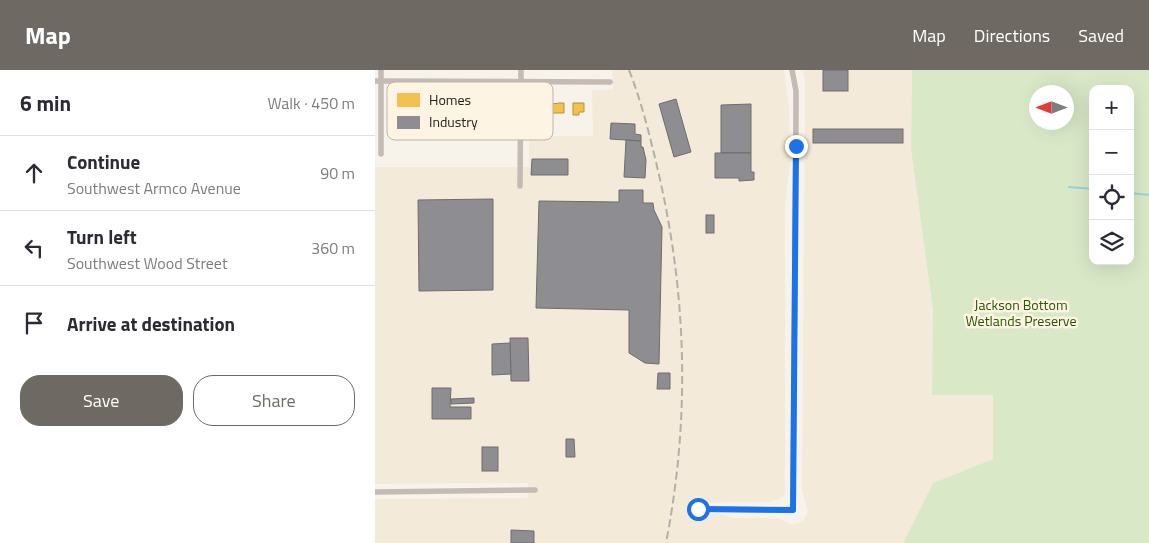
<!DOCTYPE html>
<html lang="en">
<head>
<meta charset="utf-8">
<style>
  :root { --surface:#fff; --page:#f7f7f7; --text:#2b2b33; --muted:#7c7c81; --line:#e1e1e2; --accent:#6e6a63 }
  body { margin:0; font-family:"Titillium Web",sans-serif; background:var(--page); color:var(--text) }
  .controls { position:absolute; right:15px; top:15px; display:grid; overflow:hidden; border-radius:10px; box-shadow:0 5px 20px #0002 }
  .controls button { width:45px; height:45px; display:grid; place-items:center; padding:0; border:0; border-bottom:1px solid var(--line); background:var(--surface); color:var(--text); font:25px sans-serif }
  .compass { position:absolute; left:654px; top:15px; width:45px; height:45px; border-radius:50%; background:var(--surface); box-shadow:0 5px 20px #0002; rotate:270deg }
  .stop { position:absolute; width:15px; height:15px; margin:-11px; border:4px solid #1a73e8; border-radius:50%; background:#fff }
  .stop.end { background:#1a73e8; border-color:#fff; box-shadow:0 1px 5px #0008 }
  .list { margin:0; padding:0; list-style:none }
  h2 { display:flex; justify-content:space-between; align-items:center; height:65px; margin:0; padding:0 20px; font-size:21px }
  h2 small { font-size:16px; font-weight:400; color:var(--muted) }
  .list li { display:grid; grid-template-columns:32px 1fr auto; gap:15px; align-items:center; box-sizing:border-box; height:75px; padding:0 20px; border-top:1px solid var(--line) }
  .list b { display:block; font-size:19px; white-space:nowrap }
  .list p { margin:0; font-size:16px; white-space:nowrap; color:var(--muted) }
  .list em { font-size:16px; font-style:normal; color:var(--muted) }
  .actions { display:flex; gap:10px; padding:15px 20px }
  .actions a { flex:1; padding:11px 0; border:1px solid var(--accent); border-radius:20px; text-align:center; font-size:18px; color:var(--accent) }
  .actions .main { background:var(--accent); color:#fff }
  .icon { flex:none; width:28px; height:28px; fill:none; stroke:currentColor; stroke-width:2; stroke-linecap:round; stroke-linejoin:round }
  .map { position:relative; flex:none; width:774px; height:473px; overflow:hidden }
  header { display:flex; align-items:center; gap:30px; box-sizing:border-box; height:70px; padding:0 25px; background:var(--accent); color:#fff }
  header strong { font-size:24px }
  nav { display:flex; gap:28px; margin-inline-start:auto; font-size:18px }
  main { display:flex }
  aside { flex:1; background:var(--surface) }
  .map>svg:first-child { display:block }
  .built { fill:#f4ead9 }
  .green { fill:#d9e9c8; fill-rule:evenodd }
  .homes { fill:#f2c14e; stroke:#b4913f }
  .industry { fill:#8d8d92; stroke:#6e6d6e }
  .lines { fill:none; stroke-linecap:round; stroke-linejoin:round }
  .stream { stroke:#97d4db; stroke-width:2 }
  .street { stroke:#c3bbb4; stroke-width:5.5 }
  .rail { stroke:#b5afa9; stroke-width:2; stroke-dasharray:8 4; stroke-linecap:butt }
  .route { stroke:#1a73e8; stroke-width:6 }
  .labels { text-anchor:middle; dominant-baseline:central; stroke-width:5; stroke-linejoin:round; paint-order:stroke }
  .park-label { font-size:14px; fill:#2b5600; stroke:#fef4e4 }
  .key { fill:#fef4e4; stroke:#bdb5a8; stroke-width:1 }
  .key-label { font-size:14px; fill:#24211b }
</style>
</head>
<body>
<header>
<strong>Map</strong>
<nav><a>Map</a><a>Directions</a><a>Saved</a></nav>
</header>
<main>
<aside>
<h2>6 min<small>Walk · 450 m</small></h2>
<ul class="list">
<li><svg class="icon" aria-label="ahead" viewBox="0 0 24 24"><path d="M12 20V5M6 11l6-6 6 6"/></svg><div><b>Continue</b><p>Southwest Armco Avenue</p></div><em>90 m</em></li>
<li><svg class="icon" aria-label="left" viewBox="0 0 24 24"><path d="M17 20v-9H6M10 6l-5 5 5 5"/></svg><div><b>Turn left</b><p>Southwest Wood Street</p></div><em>360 m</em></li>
<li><svg class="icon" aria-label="arrive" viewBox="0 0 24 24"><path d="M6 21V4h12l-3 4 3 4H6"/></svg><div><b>Arrive at destination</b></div></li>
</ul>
<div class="actions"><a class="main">Save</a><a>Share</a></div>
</aside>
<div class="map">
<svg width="774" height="473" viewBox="0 0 774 473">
  <rect width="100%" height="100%" fill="#f8f3ea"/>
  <polygon class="built" points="237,0 409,0 414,36 415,94 410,135 410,422 408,427 395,432 321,433 321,443 342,443 360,448 403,448 417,455 428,451 433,441 427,421 430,12 428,0 537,0 536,79 558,242 558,325 618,325 618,389 558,413 528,473 0,473 0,429 153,428 153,413 0,414 0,97 154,97 154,66 218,66 217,20 238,20"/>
  <path class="green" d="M537,0H774V473H528L558,413L618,389V325H557L558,241L536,79ZM718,19H755V191H718ZM692,22V52H662V22Z"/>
  <g class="homes">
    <polygon points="184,33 189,33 189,43 177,43 177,34"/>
    <polygon points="198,33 209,33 209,42 204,42 204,45 198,45"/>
  </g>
  <g class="industry">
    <rect x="448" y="0" width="25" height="21"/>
    <polygon points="301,29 316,82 299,87 284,34"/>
    <polygon points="376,34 376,83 346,83 346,35"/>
    <polygon points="236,53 260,54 260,64 266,65 266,71 235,69"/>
    <rect x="438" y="59" width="90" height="14"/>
    <polygon points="251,70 266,71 266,77 268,77 271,90 270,108 249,107"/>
    <polygon points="340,83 376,83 376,102 379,102 379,110 364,111 364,108 340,108"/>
    <polygon points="157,89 193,89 193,105 156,105"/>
    <polygon points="244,120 268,120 268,133 278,133 279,140 287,157 284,294 270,293 254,283 254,240 161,238 164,131 244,132"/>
    <polygon points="118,129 118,220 44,221 43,130"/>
    <rect x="331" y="145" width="8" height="18"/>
    <polygon points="135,268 153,268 154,311 136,311"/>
    <polygon points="135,273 136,304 117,305 117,274"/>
    <polygon points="283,303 295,303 295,319 282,319"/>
    <polygon points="57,318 76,318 75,337 96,337 96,349 57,349"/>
    <polygon points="99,328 99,333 76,334 76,329"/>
    <polygon points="191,369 199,369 200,387 191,387"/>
    <rect x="107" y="377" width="16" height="24"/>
    <polygon points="136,460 159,461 159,473 136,473"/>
  </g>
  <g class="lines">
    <g class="stream">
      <polyline points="694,117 718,119"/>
      <polyline points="755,123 774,125"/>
    </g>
    <g class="street">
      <polyline points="0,11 235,12"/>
      <polyline points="6,84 6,0"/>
      <polyline points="145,116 146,0"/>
      <polyline points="0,422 160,420"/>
      <polyline points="323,439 418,440 421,43 421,21 417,0"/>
    </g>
    <path class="rail" d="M254,0C267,33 276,70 284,105C312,228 315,349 291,473"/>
  </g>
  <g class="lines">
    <polyline class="route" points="323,439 418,440 421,76"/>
  </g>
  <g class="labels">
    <g class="park-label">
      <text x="646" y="234">Jackson Bottom<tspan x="646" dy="16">Wetlands Preserve</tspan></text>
    </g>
  </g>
  <rect x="12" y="12" width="166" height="58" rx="8" class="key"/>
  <rect x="22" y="23" width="23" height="14" fill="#f2c14e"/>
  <rect x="22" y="46" width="23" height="13" fill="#8d8d92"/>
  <g class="key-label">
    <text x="54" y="35">Homes</text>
    <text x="54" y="57">Industry</text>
  </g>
</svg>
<div class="controls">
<button>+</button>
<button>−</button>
<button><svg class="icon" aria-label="locate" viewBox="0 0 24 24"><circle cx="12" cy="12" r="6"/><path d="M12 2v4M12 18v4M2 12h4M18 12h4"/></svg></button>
<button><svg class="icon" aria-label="layers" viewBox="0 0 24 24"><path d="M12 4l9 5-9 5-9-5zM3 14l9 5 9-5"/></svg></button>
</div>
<svg class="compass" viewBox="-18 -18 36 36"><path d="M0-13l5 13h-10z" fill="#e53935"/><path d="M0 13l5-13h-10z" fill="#7c7c81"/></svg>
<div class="stop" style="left:323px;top:439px"></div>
<div class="stop end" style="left:421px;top:76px"></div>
</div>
</main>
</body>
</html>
